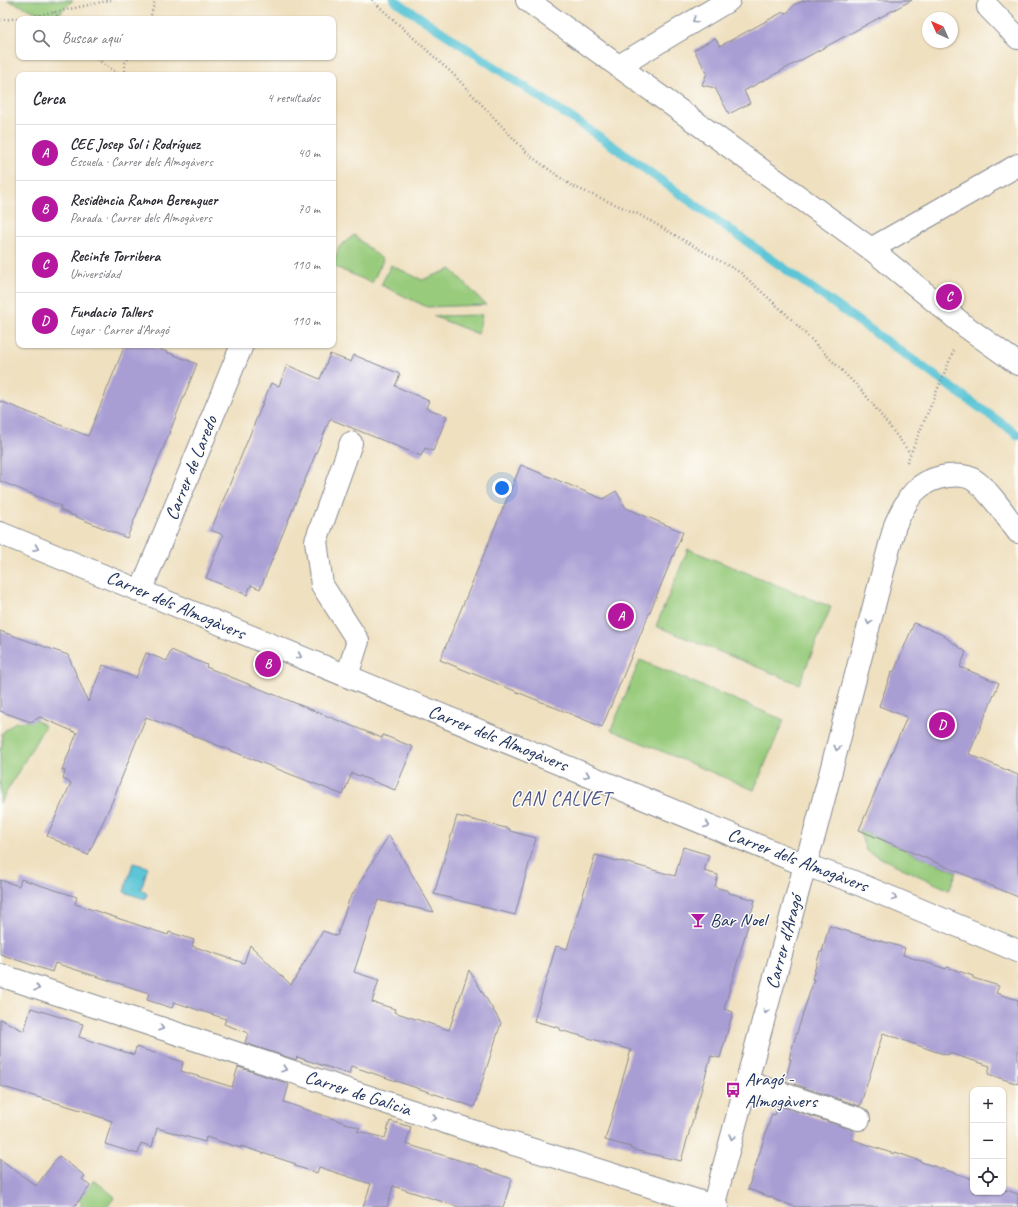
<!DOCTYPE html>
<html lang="es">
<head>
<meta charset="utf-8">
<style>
  :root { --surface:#fff; --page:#f7f7f7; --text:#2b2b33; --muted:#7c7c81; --line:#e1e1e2; --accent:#b5179e }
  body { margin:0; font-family:Caveat,sans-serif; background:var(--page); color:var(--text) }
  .controls { position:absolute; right:12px; bottom:12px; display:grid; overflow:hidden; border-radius:8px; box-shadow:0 1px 3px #0004 }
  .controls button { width:36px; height:36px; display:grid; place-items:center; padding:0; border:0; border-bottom:1px solid var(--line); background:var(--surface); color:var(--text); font:20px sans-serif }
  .compass { position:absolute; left:922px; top:12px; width:36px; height:36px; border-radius:50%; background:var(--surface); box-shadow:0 1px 3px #0004; rotate:315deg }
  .you { position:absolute; left:502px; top:488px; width:14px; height:14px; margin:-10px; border:3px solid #fff; border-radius:50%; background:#1a73e8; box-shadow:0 0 0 6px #1a73e833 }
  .badge { display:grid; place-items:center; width:26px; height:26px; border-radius:50%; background:var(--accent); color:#fff; font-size:13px; font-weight:700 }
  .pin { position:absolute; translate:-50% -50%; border:2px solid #fff; box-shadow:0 1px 4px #0006 }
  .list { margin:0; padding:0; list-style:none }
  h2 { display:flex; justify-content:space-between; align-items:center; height:52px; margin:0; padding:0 16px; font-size:17px }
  h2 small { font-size:13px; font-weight:400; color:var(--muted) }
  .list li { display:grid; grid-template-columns:26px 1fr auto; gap:12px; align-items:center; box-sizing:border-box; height:56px; padding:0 16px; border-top:1px solid var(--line) }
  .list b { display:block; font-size:15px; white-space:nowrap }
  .list p { margin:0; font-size:13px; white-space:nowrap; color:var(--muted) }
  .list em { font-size:13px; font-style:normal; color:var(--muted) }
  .icon { flex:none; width:22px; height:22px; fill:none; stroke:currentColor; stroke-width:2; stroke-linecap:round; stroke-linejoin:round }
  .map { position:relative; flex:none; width:1018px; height:1207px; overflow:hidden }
  .search { position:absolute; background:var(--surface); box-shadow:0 1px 3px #0004; left:16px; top:16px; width:320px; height:44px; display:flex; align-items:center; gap:10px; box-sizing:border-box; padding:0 14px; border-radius:8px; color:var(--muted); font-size:15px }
  .panel { position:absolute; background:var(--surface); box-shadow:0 1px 3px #0004; left:16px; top:72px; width:320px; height:276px; border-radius:8px }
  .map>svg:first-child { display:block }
  .green { fill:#98cb7b; stroke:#5a7d6c }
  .water { fill:#5bc5d6; stroke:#3b7a9a }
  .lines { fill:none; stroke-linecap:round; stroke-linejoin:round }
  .stream { stroke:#5bc5d6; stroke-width:9 }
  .building { fill:#a99ed4 }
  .minor-casing { stroke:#85888f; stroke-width:24 }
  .path { stroke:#85888f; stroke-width:2.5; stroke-dasharray:1 3; stroke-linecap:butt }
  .minor { stroke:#fff; stroke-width:22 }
  .oneway { stroke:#8d97ae }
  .labels { text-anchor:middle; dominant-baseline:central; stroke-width:3; stroke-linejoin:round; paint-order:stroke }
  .street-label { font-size:19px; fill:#1b2f5e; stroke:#fdfcf7 }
  .poi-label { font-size:19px; fill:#1b2f5e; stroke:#fdfcf7; text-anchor:start }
  .neighbourhood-label { font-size:20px; letter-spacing:1px; fill:#4d5687; stroke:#fdfcf7 }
</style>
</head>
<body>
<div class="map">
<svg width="1018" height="1207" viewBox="0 0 1018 1207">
  <rect width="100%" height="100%" fill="#fdfcf7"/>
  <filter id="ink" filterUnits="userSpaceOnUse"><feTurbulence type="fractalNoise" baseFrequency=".025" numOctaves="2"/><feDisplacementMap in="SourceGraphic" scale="8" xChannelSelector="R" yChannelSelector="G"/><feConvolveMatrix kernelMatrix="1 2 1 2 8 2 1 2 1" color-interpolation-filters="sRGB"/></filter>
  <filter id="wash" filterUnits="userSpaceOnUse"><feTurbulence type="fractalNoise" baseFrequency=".012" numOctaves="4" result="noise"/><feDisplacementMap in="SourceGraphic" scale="16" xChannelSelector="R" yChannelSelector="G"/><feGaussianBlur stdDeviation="0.9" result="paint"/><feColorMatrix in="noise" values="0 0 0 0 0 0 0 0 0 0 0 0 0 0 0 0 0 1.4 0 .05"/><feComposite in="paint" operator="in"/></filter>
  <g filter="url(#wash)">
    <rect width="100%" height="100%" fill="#efe0c0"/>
    <g class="green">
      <polygon points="7,0 73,0 54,19"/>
      <polygon points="354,235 383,260 372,283 333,266 339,247"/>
      <polygon points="391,265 422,280 451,269 486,305 427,307 381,285"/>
      <polygon points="482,315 478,334 433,316"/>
      <polygon points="688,549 831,607 799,684 656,626"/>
      <polygon points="640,660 784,720 754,790 611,730"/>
      <polygon points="35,719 45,726 0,803 0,748 2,748 2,733 15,722 32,721"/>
      <polygon points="859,830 957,872 949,890 866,851"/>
      <polygon points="94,1180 115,1197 107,1207 79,1207 82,1203 78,1200"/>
    </g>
    <polygon class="water" points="133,863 148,867 141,889 147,894 145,899 124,892"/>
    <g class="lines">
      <polyline class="stream" points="394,0 603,139 1018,435"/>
    </g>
    <g id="blocks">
      <g class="building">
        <polygon points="807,0 912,0 744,91 750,103 729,114 715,88 702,85 707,73 694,50 715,38 720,46 783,12 787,13 795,4"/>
        <polygon points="125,345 149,345 197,364 127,538 60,510 61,506 0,481 0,401 88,436"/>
        <polygon points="330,354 351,362 354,355 400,374 395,386 429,401 426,408 447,416 433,451 425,448 421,456 330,419 260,589 251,585 247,595 206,578 223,535 211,530 271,383 279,386 287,365 320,379"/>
        <polygon points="521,465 603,499 616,491 626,508 683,532 602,727 440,660"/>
        <polygon points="914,623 941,634 966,652 960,667 999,683 969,754 1018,775 1018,897 859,830 907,717 879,706 892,671 894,672"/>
        <polygon points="0,631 68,655 88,702 103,665 136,678 146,653 167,661 171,650 207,665 206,667 337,720 382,738 383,735 413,747 395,790 352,773 343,795 146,717 112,802 88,855 47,836 71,783 63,779 65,771 62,770 77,733 40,717 31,722 0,711"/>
        <polygon points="457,816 510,829 510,831 536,838 515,915 434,894"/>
        <polygon points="389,835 434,912 378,900 354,972 379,980 372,1002 395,1009 394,1012 449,1030 469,970 501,1023 474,1107 351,1066 349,1074 297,1057 296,1060 245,1043 248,1033 224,1024 226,1019 174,1002 172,1008 147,1000 149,993 55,963 52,972 0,954 0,880 19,886 21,879 77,897 75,904 168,935 169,932 194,940 192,946 244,963 250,945 291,985 323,931 337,936 349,900"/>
        <polygon points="683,847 709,855 704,871 718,875 715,887 729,891 729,893 755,900 724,1009 733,1012 720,1058 711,1056 681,1161 630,1149 631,1147 605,1140 631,1050 560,1030 560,1028 534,1021 556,946 567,949 595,855 621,862 621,861 675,876"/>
        <polygon points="829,926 905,948 903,955 946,969 947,967 973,976 973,978 999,986 996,993 1018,1000 1018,1084 988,1074 990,1066 949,1053 948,1055 934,1051 883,1033 860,1106 785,1081 791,1059 789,1059 793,1045 814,979 812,979 820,952 822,952"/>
        <polygon points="31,1008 83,1024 79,1037 134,1055 136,1047 183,1062 181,1071 232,1087 238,1067 289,1084 284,1102 360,1128 357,1131 385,1138 390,1121 411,1127 406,1144 478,1166 478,1167 512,1179 503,1207 459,1207 393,1186 387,1207 363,1207 371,1184 319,1167 317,1173 295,1166 296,1164 241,1146 241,1148 206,1137 205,1142 157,1128 152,1147 141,1143 138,1154 105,1144 112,1121 91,1114 91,1113 0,1086 0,1019 24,1031"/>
        <polygon points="778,1105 853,1130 851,1139 894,1154 895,1152 921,1161 921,1162 973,1179 973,1192 1003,1192 1003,1189 1018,1194 1018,1207 796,1207 773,1199 773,1198 748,1189 772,1114 775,1115"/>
        <polygon points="59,1156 85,1176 82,1179 90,1186 74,1207 0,1207 0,1159 36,1186"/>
      </g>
    </g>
  </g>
  <g filter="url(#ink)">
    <use href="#blocks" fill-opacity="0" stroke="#85888f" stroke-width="1"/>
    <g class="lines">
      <g class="minor-casing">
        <g id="minor">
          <polyline points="527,0 871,249 965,326 1018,364"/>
          <polyline points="988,7 1018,38"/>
          <polyline points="619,66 729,0"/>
          <polyline points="871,249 1018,165"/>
          <polyline points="0,533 805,865 849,880 1018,951"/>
          <polyline points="141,590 242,345"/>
          <polyline points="347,676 358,641 322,585 316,541 351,443"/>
          <polyline points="0,975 472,1131 717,1207"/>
          <polyline points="747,1082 859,1119"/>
          <path d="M713,1207L805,865L814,836L895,525C907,499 916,480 948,476C956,475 967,475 974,480C990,491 1006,516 1018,532"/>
        </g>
      </g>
      <g class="path">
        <polyline points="372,0 454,75 529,155 572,186 638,214 741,273 785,313 864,393 910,453"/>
        <polyline points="54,12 60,19"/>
        <polyline points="150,19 155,0"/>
        <path d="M0,20C37,17 75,8 111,0"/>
        <polyline points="94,57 120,75"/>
        <polyline points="125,75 125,63 129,57"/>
        <polyline points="907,462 954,350"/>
      </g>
      <use href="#minor" class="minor"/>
    </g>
    <defs><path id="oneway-chevron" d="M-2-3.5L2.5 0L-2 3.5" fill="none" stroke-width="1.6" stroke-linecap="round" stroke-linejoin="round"/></defs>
    <g class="oneway">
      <use href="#oneway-chevron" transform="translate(695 20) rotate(149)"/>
      <use href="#oneway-chevron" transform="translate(36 548) rotate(22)"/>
      <use href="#oneway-chevron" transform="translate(869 622) rotate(104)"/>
      <use href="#oneway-chevron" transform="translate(299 656) rotate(23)"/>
      <use href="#oneway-chevron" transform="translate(837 748) rotate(104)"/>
      <use href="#oneway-chevron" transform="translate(587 775) rotate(22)"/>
      <use href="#oneway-chevron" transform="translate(707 825) rotate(22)"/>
      <use href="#oneway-chevron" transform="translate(894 898) rotate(23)"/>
      <use href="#oneway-chevron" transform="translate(37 988) rotate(18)"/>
      <use href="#oneway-chevron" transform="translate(766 1011) rotate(105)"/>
      <use href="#oneway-chevron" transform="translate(161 1028) rotate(18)"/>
      <use href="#oneway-chevron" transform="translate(284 1069) rotate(18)"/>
      <use href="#oneway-chevron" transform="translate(434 1118) rotate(18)"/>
      <use href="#oneway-chevron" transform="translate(732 1137) rotate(105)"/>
    </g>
  </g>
  <defs>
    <g id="bar-bare" transform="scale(1.2)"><path d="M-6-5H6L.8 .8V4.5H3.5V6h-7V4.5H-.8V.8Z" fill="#b5179e" stroke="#fdfcf7" stroke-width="2.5" paint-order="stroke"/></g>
    <g id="bus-bare" transform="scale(1.2)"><path d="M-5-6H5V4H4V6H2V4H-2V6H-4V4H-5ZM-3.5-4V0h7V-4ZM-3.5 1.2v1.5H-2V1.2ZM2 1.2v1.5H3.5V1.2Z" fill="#b5179e" stroke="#fdfcf7" stroke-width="2.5" paint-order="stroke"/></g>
  </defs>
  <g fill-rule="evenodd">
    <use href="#bar-bare" x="698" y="920"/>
    <use href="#bus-bare" x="733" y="1090"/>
  </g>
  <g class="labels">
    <g class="street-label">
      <text transform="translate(191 468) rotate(-68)">Carrer de Laredo</text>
      <text transform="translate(176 605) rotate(23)">Carrer dels Almogàvers</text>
      <text transform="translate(498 738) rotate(22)">Carrer dels Almogàvers</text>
      <text transform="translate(798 860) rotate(21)">Carrer dels Almogàvers</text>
      <text transform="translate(784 942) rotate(-75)">Carrer d'Aragó</text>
      <text transform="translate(358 1093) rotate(18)">Carrer de Galicia</text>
    </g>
    <g class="poi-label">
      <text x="710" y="920">Bar Noel</text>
      <text x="745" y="1079">Aragó -<tspan x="745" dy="22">Almogàvers</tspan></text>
    </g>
    <g class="neighbourhood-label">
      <text x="561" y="798">CAN CALVET</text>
    </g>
  </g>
</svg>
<div class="controls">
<button>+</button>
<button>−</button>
<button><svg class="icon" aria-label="locate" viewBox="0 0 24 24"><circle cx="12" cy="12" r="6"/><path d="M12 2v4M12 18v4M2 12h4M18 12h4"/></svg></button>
</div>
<svg class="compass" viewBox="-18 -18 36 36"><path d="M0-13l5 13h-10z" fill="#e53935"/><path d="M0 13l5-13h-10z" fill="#7c7c81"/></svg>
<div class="you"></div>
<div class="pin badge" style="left:621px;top:616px">A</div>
<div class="pin badge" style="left:268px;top:664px">B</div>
<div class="pin badge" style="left:949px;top:297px">C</div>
<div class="pin badge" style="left:942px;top:725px">D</div>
<div class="search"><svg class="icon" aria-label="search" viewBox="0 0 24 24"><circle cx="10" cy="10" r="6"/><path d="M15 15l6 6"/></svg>Buscar aquí</div>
<section class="panel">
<h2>Cerca<small>4 resultados</small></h2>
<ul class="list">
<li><span class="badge">A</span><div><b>CEE Josep Sol i Rodríguez</b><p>Escuela · Carrer dels Almogàvers</p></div><em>40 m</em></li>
<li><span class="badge">B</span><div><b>Residència Ramon Berenguer</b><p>Parada · Carrer dels Almogàvers</p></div><em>70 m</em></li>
<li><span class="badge">C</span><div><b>Recinte Torribera</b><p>Universidad</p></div><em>110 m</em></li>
<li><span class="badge">D</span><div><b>Fundacio Tallers</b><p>Lugar · Carrer d'Aragó</p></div><em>110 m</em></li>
</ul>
</section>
</div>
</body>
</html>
